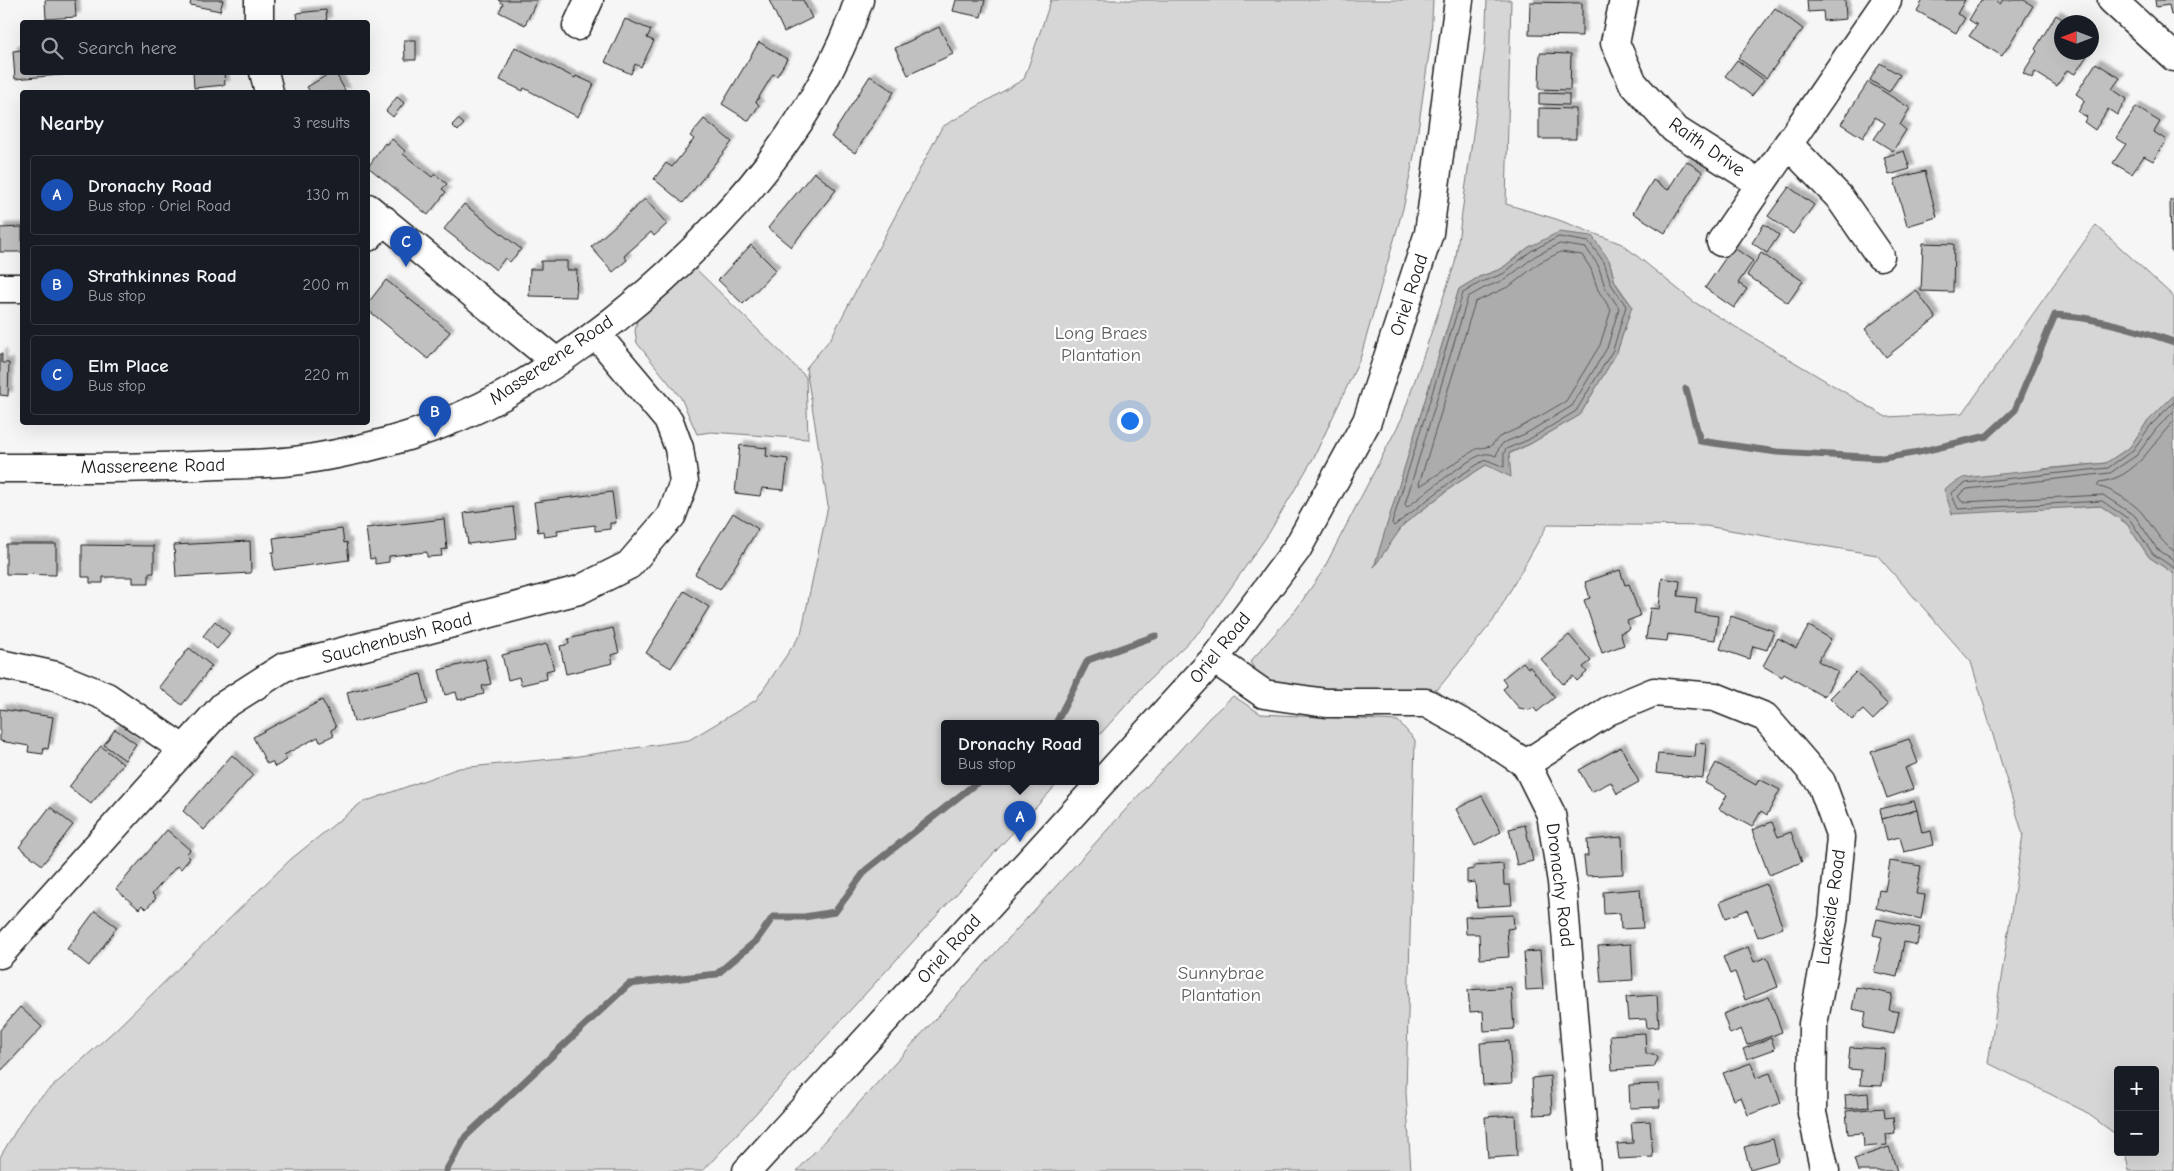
<!DOCTYPE html>
<html lang="en">
<head>
<meta charset="utf-8">
<style>
  :root { --surface:#171b24; --page:#20242c; --text:#f1f3f6; --muted:#9ea1a6; --line:#363941; --accent:#1a73e8 }
  body { margin:0; font-family:"Comic Neue",sans-serif; background:var(--page); color:var(--text) }
  .controls { position:absolute; right:15px; bottom:15px; display:grid; overflow:hidden; border-radius:5px; box-shadow:0 5px 20px #0002 }
  .controls button { width:45px; height:45px; display:grid; place-items:center; padding:0; border:0; border-bottom:1px solid var(--line); background:var(--surface); color:var(--text); font:25px sans-serif }
  .compass { position:absolute; left:2054px; top:15px; width:45px; height:45px; border-radius:50%; background:var(--surface); box-shadow:0 5px 20px #0002; rotate:270deg }
  .you { position:absolute; left:1129px; top:420px; width:18px; height:18px; margin:-12px; border:4px solid #fff; border-radius:50%; background:#1a73e8; box-shadow:0 0 0 8px #1a73e833 }
  .badge { display:grid; place-items:center; width:32px; height:32px; border-radius:50%; background:var(--accent); color:#fff; font-size:16px; font-weight:700 }
  .pin { position:absolute; translate:-50% -41px; filter:drop-shadow(0 1px 2px #0008) }
  .pin::after { content:''; position:absolute; top:26px; width:18px; height:15px; background:inherit; clip-path:polygon(0 0,100% 0,50% 100%) }
  .popup { position:absolute; left:941px; top:720px; width:158px; height:65px; box-sizing:border-box; display:grid; place-content:center; border-radius:5px; background:var(--surface); filter:drop-shadow(0 1px 4px #0005); font-size:16px; white-space:nowrap; color:var(--muted) }
  .popup b { font-size:19px; color:var(--text) }
  .popup::after { content:''; position:absolute; left:50%; top:100%; margin-left:-10px; border:10px solid transparent; border-top-color:var(--surface) }
  .list { margin:0; padding:0; list-style:none }
  h2 { display:flex; justify-content:space-between; align-items:center; height:65px; margin:0; padding:0 20px; font-size:21px }
  h2 small { font-size:16px; font-weight:400; color:var(--muted) }
  .list li { display:grid; grid-template-columns:32px 1fr auto; gap:15px; align-items:center; box-sizing:border-box; height:80px; margin:0 10px 10px; padding:0 10px; border:1px solid var(--line); border-radius:5px }
  .list b { display:block; font-size:19px; white-space:nowrap }
  .list p { margin:0; font-size:16px; white-space:nowrap; color:var(--muted) }
  .list em { font-size:16px; font-style:normal; color:var(--muted) }
  .icon { flex:none; width:28px; height:28px; fill:none; stroke:currentColor; stroke-width:2; stroke-linecap:round; stroke-linejoin:round }
  .map { position:relative; flex:none; width:2174px; height:1171px; overflow:hidden }
  .search { position:absolute; background:var(--surface); box-shadow:0 5px 20px #0002; left:20px; top:20px; width:350px; height:55px; display:flex; align-items:center; gap:12px; box-sizing:border-box; padding:0 18px; border-radius:5px; color:var(--muted); font-size:19px }
  .panel { position:absolute; background:var(--surface); box-shadow:0 5px 20px #0002; left:20px; top:90px; width:350px; height:335px; border-radius:5px }
  .map>svg:first-child { display:block }
  .green { fill:#d6d6d6; stroke:#797979; fill-rule:evenodd }
  .water { fill:#acacac; stroke:#727272 }
  .lines { fill:none; stroke-linecap:round; stroke-linejoin:round }
  .shore { stroke:#565656; stroke-width:1 }
  .stream { stroke:#727272; stroke-width:7 }
  .building { fill:#c0c0c0; stroke:#1c1c1c; filter:url(#shadow) }
  .minor-casing { stroke:#1c1c1c; stroke-width:31 }
  .major-casing { stroke:#1c1c1c; stroke-width:31 }
  .minor { stroke:#fff; stroke-width:28 }
  .major { stroke:#fff; stroke-width:28 }
  .labels { text-anchor:middle; dominant-baseline:central; stroke-width:4.5; stroke-linejoin:round; paint-order:stroke }
  .street-label { font-size:19px; fill:#1c1c1c; stroke:#fff }
  .park-label { font-size:19px; fill:#5d5d5d; stroke:#fff }
</style>
</head>
<body>
<div class="map">
<svg width="2174" height="1171" viewBox="0 0 2174 1171">
  <defs>
    <filter id="shadow"><feDropShadow dx="4.5" dy="-4.5" stdDeviation="1" flood-color="#0004"/></filter>
  </defs>
  <rect width="100%" height="100%" fill="#f6f6f6"/>
  <filter id="ink" filterUnits="userSpaceOnUse"><feTurbulence type="fractalNoise" baseFrequency=".02" numOctaves="2"/><feDisplacementMap in="SourceGraphic" scale="10" xChannelSelector="R" yChannelSelector="G"/><feConvolveMatrix kernelMatrix="1 2 1 2 8 2 1 2 1" color-interpolation-filters="sRGB"/></filter>
  <g filter="url(#ink)">
    <g class="green">
      <polygon points="1051,0 1433,0 1431,39 1415,151 1404,205 1360,359 1314,457 1269,533 1202,629 1147,682 1095,740 1095,723 945,723 945,781 1060,781 703,1171 0,1171 0,1157 30,1107 115,1030 291,859 361,803 459,768 572,757 689,740 756,700 801,634 828,506 806,368 831,338 942,127 1024,79"/>
      <path d="M1487,0H1511L1506,204L1556,219L1622,244L1694,302L1886,417L1963,413L2096,225L2174,297V395L2147,422L2130,447L2106,463L2042,469L2009,510L2101,506L2127,524L2149,557L2174,574V1171H2129L2125,1152H2155V1070H2118V1136L2084,1111L1988,1063L2023,835L1971,662L1877,555L1706,526L1548,524L1493,621L1437,690L1266,687L1250,662L1295,611L1322,572L1402,418L1455,263L1485,48ZM1529,247L1609,260L1615,282L1632,306L1617,352L1580,415L1530,444L1486,465L1456,484L1404,524L1375,565L1459,289L1479,277L1501,269Z"/>
      <polygon points="695,268 806,377 808,439 711,432 697,434 681,398 637,343 635,331 638,316"/>
      <polygon points="1233,696 1261,714 1398,721 1415,740 1406,1092 1411,1171 797,1171 1209,718"/>
    </g>
    <g class="water">
      <polygon points="1559,232 1592,236 1609,260 1615,282 1621,292 1632,306 1617,352 1580,415 1530,444 1509,453 1511,477 1486,465 1456,484 1404,524 1374,567 1459,289 1479,277 1501,269 1529,247"/>
      <polygon points="2174,395 2174,574 2149,557 2127,524 2101,506 1952,514 1944,489 1963,478 2106,463 2130,447 2147,422"/>
    </g>
    <g class="lines">
      <g class="shore">
        <polygon points="1559,237 1589,242 1604,262 1611,284 1626,306 1613,350 1576,411 1528,440 1506,449 1504,453 1504,467 1487,460 1483,461 1453,480 1394,526 1392,523 1463,293 1481,282 1503,274 1531,251"/>
        <path d="M1560,244L1586,248L1598,265L1605,287L1619,308L1607,348L1572,406L1525,434L1503,443L1499,448L1496,456C1493,455 1489,453 1485,454C1471,455 1422,496 1409,506L1406,507L1405,504L1468,297L1484,288L1506,279L1535,256Z"/>
        <polygon points="1561,252 1582,255 1591,269 1598,290 1611,310 1600,345 1566,401 1521,427 1499,437 1491,446 1476,449 1420,486 1419,484 1475,302 1510,286 1539,263"/>
        <polyline points="2174,402 2151,425 2133,450 2108,468 1966,483 1951,493 1958,509 2102,501 2130,520 2153,554 2174,568"/>
        <polyline points="2174,411 2156,429 2137,455 2110,473 1967,489 1958,496 1962,502 2103,495 2135,516 2157,549 2174,560"/>
        <path d="M2174,421C2150,445 2137,478 2099,482L2097,485L2099,487C2110,488 2134,503 2142,513C2153,526 2159,541 2174,551"/>
      </g>
      <g class="stream">
        <path d="M1686,389L1700,441L1777,452L1883,458L1919,452L1987,436L2015,410L2055,315C2095,317 2136,329 2174,342"/>
        <polyline points="1056,723 1088,660 1155,636"/>
        <polyline points="446,1171 466,1136 629,984 717,974 756,941 773,917 804,917 835,912 866,870 975,784 982,781"/>
      </g>
    </g>
    <g class="building">
      <polygon points="45,0 75,0 76,17 46,19"/>
      <polygon points="191,0 223,0 220,11 190,5"/>
      <polygon points="498,0 537,0 525,25 499,12 503,4"/>
      <polygon points="769,0 803,0 812,18 784,32"/>
      <polygon points="956,0 985,0 981,17 953,11"/>
      <polygon points="1807,0 1845,0 1846,19 1824,21 1823,11 1808,12"/>
      <polygon points="1923,0 1965,0 1957,14 1965,18 1956,33 1917,11"/>
      <polygon points="1981,0 1994,0 2000,4 2003,0 2024,0 2033,6 2002,56 1969,36 1977,25 1969,20"/>
      <polygon points="2155,0 2174,0 2174,14 2171,15 2169,5 2156,7"/>
      <polygon points="1530,2 1582,3 1582,36 1529,35"/>
      <polygon points="1775,8 1803,29 1766,78 1738,58"/>
      <polygon points="326,10 327,22 298,22 297,13"/>
      <polygon points="2056,15 2067,22 2062,22 2062,52 2088,54 2075,74 2067,70 2057,86 2035,72 2032,78 2023,73 2037,51 2035,49"/>
      <polygon points="625,19 651,30 647,38 654,41 641,67 635,64 631,74 605,62"/>
      <polygon points="939,27 953,54 908,75 895,48"/>
      <polygon points="404,40 416,40 416,60 405,60"/>
      <polygon points="759,42 787,59 777,76 773,74 756,102 759,105 749,121 722,104"/>
      <polygon points="515,47 575,78 576,76 594,84 578,117 524,88 523,91 500,80"/>
      <polygon points="22,50 22,72 71,72 71,74 15,79 13,51"/>
      <polygon points="1540,53 1571,54 1570,90 1539,89"/>
      <polygon points="1737,60 1764,80 1752,96 1725,76"/>
      <polygon points="1880,63 1900,75 1889,92 1870,80"/>
      <polygon points="2096,63 2120,78 2112,89 2127,99 2117,115 2108,109 2095,130 2084,122 2087,117 2078,112 2085,100 2076,94"/>
      <polygon points="193,72 224,72 225,85 194,88"/>
      <polygon points="332,72 335,72 346,92 310,92 307,87"/>
      <polygon points="870,76 894,92 855,153 831,137"/>
      <polygon points="1868,82 1910,108 1900,125 1906,130 1893,151 1874,139 1885,123 1875,117 1863,138 1841,124"/>
      <polygon points="1539,93 1569,94 1569,105 1539,104"/>
      <polygon points="397,97 404,103 393,117 386,111"/>
      <polygon points="2136,107 2160,122 2154,132 2166,140 2153,161 2144,156 2132,174 2113,163 2126,144 2116,138"/>
      <polygon points="1539,108 1576,109 1576,139 1539,139"/>
      <polygon points="458,119 464,124 458,131 452,125"/>
      <polygon points="704,119 732,142 683,203 654,179 666,163 672,167 694,139 690,136"/>
      <polygon points="392,139 405,151 403,154 432,177 435,174 447,184 442,189 446,192 428,215 368,167 385,143 387,145"/>
      <polygon points="1904,151 1910,169 1889,175 1884,157"/>
      <polygon points="1686,161 1703,172 1665,233 1633,213 1653,180 1668,190"/>
      <polygon points="1925,171 1937,217 1907,226 1894,179"/>
      <polygon points="814,172 836,190 791,247 768,228"/>
      <polygon points="1789,187 1814,205 1793,234 1768,216"/>
      <polygon points="645,199 667,224 654,236 651,232 624,256 627,260 613,272 591,247"/>
      <polygon points="2170,200 2174,200 2174,251 2171,251"/>
      <polygon points="464,204 521,249 510,262 505,258 496,270 444,229"/>
      <polygon points="1764,224 1779,235 1767,253 1752,243"/>
      <polygon points="22,227 22,252 0,252 0,228"/>
      <polygon points="1923,243 1954,244 1953,292 1921,291"/>
      <polygon points="751,245 776,270 743,304 718,280"/>
      <polygon points="1733,247 1753,261 1738,283 1747,289 1734,308 1705,288"/>
      <polygon points="1761,253 1803,281 1788,303 1747,275"/>
      <polygon points="541,261 567,261 567,270 577,270 576,297 529,296 530,269 541,269"/>
      <polygon points="386,280 450,332 428,359 368,310 368,303"/>
      <polygon points="1916,290 1936,318 1886,357 1865,329"/>
      <polygon points="0,354 2,354 2,363 9,363 8,396 0,395"/>
      <polygon points="740,445 767,448 766,456 788,459 784,490 762,488 760,496 735,493"/>
      <polygon points="612,492 616,523 610,523 610,529 595,531 595,525 557,530 558,535 544,537 543,531 538,532 534,502"/>
      <polygon points="513,507 517,538 468,544 464,513"/>
      <polygon points="733,513 758,529 720,590 695,574"/>
      <polygon points="444,519 447,549 441,550 442,556 427,557 427,552 389,556 389,562 375,564 375,558 370,559 366,528"/>
      <polygon points="342,529 344,543 347,542 349,560 274,570 272,552 275,552 273,538"/>
      <polygon points="250,541 251,573 176,577 174,545"/>
      <polygon points="6,544 56,544 56,575 6,574"/>
      <polygon points="82,545 154,546 154,573 149,573 149,583 133,583 133,577 103,577 103,583 90,583 90,577 82,577"/>
      <polygon points="1620,570 1625,585 1629,584 1640,616 1627,621 1630,629 1620,633 1624,645 1602,653 1584,600 1590,598 1585,582"/>
      <polygon points="1662,578 1680,581 1678,596 1697,598 1695,613 1718,616 1715,640 1668,634 1667,641 1646,639 1650,608 1659,609"/>
      <polygon points="684,591 709,607 671,668 646,653"/>
      <polygon points="1731,616 1774,631 1767,650 1753,646 1749,659 1720,649"/>
      <polygon points="215,621 230,634 217,649 203,636"/>
      <polygon points="1809,626 1831,639 1818,661 1838,672 1824,697 1784,674 1782,677 1763,666 1778,638 1796,648"/>
      <polygon points="613,628 619,653 611,655 613,663 566,674 560,646 569,644 568,639"/>
      <polygon points="1569,635 1591,661 1583,667 1587,672 1577,681 1573,676 1563,684 1541,659"/>
      <polygon points="547,644 554,669 546,671 547,679 521,685 519,677 508,680 502,655"/>
      <polygon points="189,648 212,666 182,705 159,687"/>
      <polygon points="485,659 491,684 482,686 484,694 458,700 456,692 445,695 439,670"/>
      <polygon points="1523,662 1528,668 1530,667 1555,697 1537,712 1534,708 1529,710 1519,708 1503,689 1507,686 1502,679"/>
      <polygon points="1856,672 1888,705 1873,720 1863,710 1852,720 1830,698"/>
      <polygon points="421,674 428,704 354,722 347,692"/>
      <polygon points="322,700 336,727 331,730 334,735 320,742 318,737 284,755 287,760 275,767 272,762 267,764 253,737"/>
      <polygon points="0,709 53,717 48,749 44,748 43,754 28,752 29,746 0,741"/>
      <polygon points="115,729 136,744 125,760 104,745"/>
      <polygon points="1909,739 1918,763 1905,768 1913,789 1887,798 1871,752"/>
      <polygon points="1696,743 1706,744 1703,778 1656,773 1658,754 1695,757"/>
      <polygon points="101,746 123,764 91,804 69,787"/>
      <polygon points="1621,747 1639,782 1617,794 1611,782 1591,792 1579,770"/>
      <polygon points="232,755 253,775 204,830 183,811"/>
      <polygon points="1716,763 1756,785 1759,779 1780,790 1767,815 1761,811 1752,827 1719,809 1727,795 1705,783"/>
      <polygon points="1482,796 1501,832 1475,846 1456,809"/>
      <polygon points="1914,801 1917,810 1882,819 1880,809"/>
      <polygon points="50,807 73,825 42,865 19,847"/>
      <polygon points="1917,810 1922,833 1931,831 1934,845 1904,852 1900,837 1887,840 1882,819"/>
      <polygon points="1772,822 1778,837 1791,832 1802,862 1769,875 1752,830"/>
      <polygon points="1525,825 1533,861 1517,865 1509,829"/>
      <polygon points="167,830 190,850 186,854 190,858 181,869 177,866 152,894 156,898 146,909 142,905 139,909 116,889"/>
      <polygon points="1622,837 1623,874 1586,876 1584,856 1588,856 1587,840"/>
      <polygon points="1890,861 1921,866 1916,894 1925,895 1921,919 1876,908 1879,890 1885,891"/>
      <polygon points="1503,864 1504,885 1510,885 1512,905 1477,907 1475,882 1467,883 1467,870 1474,869 1474,866"/>
      <polygon points="1766,884 1783,928 1758,937 1747,910 1726,918 1720,902"/>
      <polygon points="1640,889 1643,928 1621,929 1620,913 1604,914 1603,892"/>
      <polygon points="95,911 117,927 89,966 67,949"/>
      <polygon points="1513,915 1514,928 1507,929 1509,957 1480,959 1479,934 1466,934 1465,917"/>
      <polygon points="1877,919 1920,928 1917,945 1904,942 1897,977 1874,972 1882,937 1873,935"/>
      <polygon points="1631,944 1633,980 1601,982 1598,946"/>
      <polygon points="1748,947 1754,962 1767,957 1778,987 1745,1000 1735,972 1730,974 1723,957"/>
      <polygon points="1540,951 1543,989 1526,990 1524,952"/>
      <polygon points="1511,987 1514,1029 1484,1031 1483,1011 1470,1012 1468,990"/>
      <polygon points="1856,987 1892,994 1889,1010 1899,1012 1894,1034 1863,1028 1866,1012 1852,1009"/>
      <polygon points="1657,995 1659,1027 1647,1028 1646,1019 1628,1020 1626,997"/>
      <polygon points="1769,997 1782,1032 1747,1045 1741,1029 1730,1034 1723,1014"/>
      <polygon points="20,1007 42,1027 2,1070 0,1067 0,1030"/>
      <polygon points="1645,1033 1646,1054 1654,1054 1658,1058 1654,1067 1612,1070 1610,1035"/>
      <polygon points="1771,1038 1775,1049 1747,1059 1743,1049"/>
      <polygon points="1509,1041 1512,1083 1483,1085 1480,1043"/>
      <polygon points="1850,1047 1885,1049 1882,1086 1860,1085 1861,1070 1848,1069"/>
      <polygon points="1751,1063 1756,1078 1770,1073 1781,1103 1748,1115 1741,1097 1734,1100 1723,1073"/>
      <polygon points="1550,1076 1552,1114 1534,1115 1532,1078"/>
      <polygon points="1659,1084 1660,1107 1630,1108 1629,1085"/>
      <polygon points="1868,1093 1869,1107 1846,1109 1845,1095"/>
      <polygon points="1884,1108 1885,1118 1893,1117 1895,1133 1886,1134 1887,1145 1864,1147 1863,1133 1848,1134 1846,1111"/>
      <polygon points="1515,1115 1517,1156 1488,1158 1485,1117"/>
      <polygon points="1650,1121 1653,1157 1619,1159 1617,1144 1633,1143 1631,1122"/>
      <polygon points="1773,1139 1778,1161 1750,1169 1744,1147"/>
      <polygon points="1889,1147 1897,1171 1858,1171 1854,1159"/>
    </g>
    <g class="lines">
      <g class="minor-casing">
        <g id="minor">
          <polyline points="1624,0 1615,43 1633,83 1674,129 1761,184"/>
          <polyline points="2112,0 2174,57"/>
          <polyline points="259,22 259,0"/>
          <polyline points="577,26 589,0"/>
          <polyline points="264,72 269,92"/>
          <polyline points="1788,144 1839,197 1880,256"/>
          <polyline points="368,208 555,361"/>
          <polyline points="368,237 384,220"/>
          <polyline points="1721,242 1887,0"/>
          <polyline points="0,288 22,288"/>
          <path d="M0,468C72,468 145,469 218,465C247,464 278,464 308,459C374,449 445,428 504,395C649,312 805,161 859,0"/>
          <polyline points="1214,659 1264,694 1326,703 1426,703 1475,730 1526,764 1551,814 1562,882 1586,1171"/>
          <polyline points="0,664 56,676 107,697 183,749"/>
          <polyline points="1526,764 1608,711 1654,692 1715,697 1765,717 1821,782 1841,837 1833,920 1813,1024 1812,1113 1825,1171"/>
          <polyline points="0,954 223,706 284,667 579,590 629,565 672,515 684,482 679,448 669,421 596,334"/>
        </g>
      </g>
      <g class="major-casing">
        <polyline id="major" points="747,1171 1214,659 1297,549 1367,421 1429,233 1459,0"/>
      </g>
      <use href="#minor" class="minor"/>
      <use href="#major" class="major"/>
    </g>
  </g>
  <g class="labels">
    <g class="street-label">
      <text transform="translate(1707 147) rotate(35)">Raith Drive</text>
      <text transform="translate(1409 295) rotate(-72)">Oriel Road</text>
      <text transform="translate(551 360) rotate(-34)">Massereene Road</text>
      <text transform="translate(153 466) rotate(-1)">Massereene Road</text>
      <text transform="translate(397 638) rotate(-15)">Sauchenbush Road</text>
      <text transform="translate(1220 648) rotate(-51)">Oriel Road</text>
      <text transform="translate(1560 885) rotate(83)">Dronachy Road</text>
      <text transform="translate(1831 907) rotate(-82)">Lakeside Road</text>
      <text transform="translate(949 949) rotate(-48)">Oriel Road</text>
    </g>
    <g class="park-label">
      <text x="1101" y="333">Long Braes<tspan x="1101" dy="22">Plantation</tspan></text>
      <text x="1221" y="973">Sunnybrae<tspan x="1221" dy="22">Plantation</tspan></text>
    </g>
  </g>
</svg>
<div class="controls">
<button>+</button>
<button>−</button>
</div>
<svg class="compass" viewBox="-18 -18 36 36"><path d="M0-13l5 13h-10z" fill="#e53935"/><path d="M0 13l5-13h-10z" fill="#9ea1a6"/></svg>
<div class="you"></div>
<div class="pin badge" style="left:1020px;top:842px;background:#1a4fb4">A</div>
<div class="popup"><b>Dronachy Road</b>Bus stop</div>
<div class="pin badge" style="left:435px;top:437px;background:#1a4fb4">B</div>
<div class="pin badge" style="left:406px;top:267px;background:#1a4fb4">C</div>
<div class="search"><svg class="icon" aria-label="search" viewBox="0 0 24 24"><circle cx="10" cy="10" r="6"/><path d="M15 15l6 6"/></svg>Search here</div>
<section class="panel">
<h2>Nearby<small>3 results</small></h2>
<ul class="list">
<li><span class="badge" style="background:#1a4fb4">A</span><div><b>Dronachy Road</b><p>Bus stop · Oriel Road</p></div><em>130 m</em></li>
<li><span class="badge" style="background:#1a4fb4">B</span><div><b>Strathkinnes Road</b><p>Bus stop</p></div><em>200 m</em></li>
<li><span class="badge" style="background:#1a4fb4">C</span><div><b>Elm Place</b><p>Bus stop</p></div><em>220 m</em></li>
</ul>
</section>
</div>
</body>
</html>
